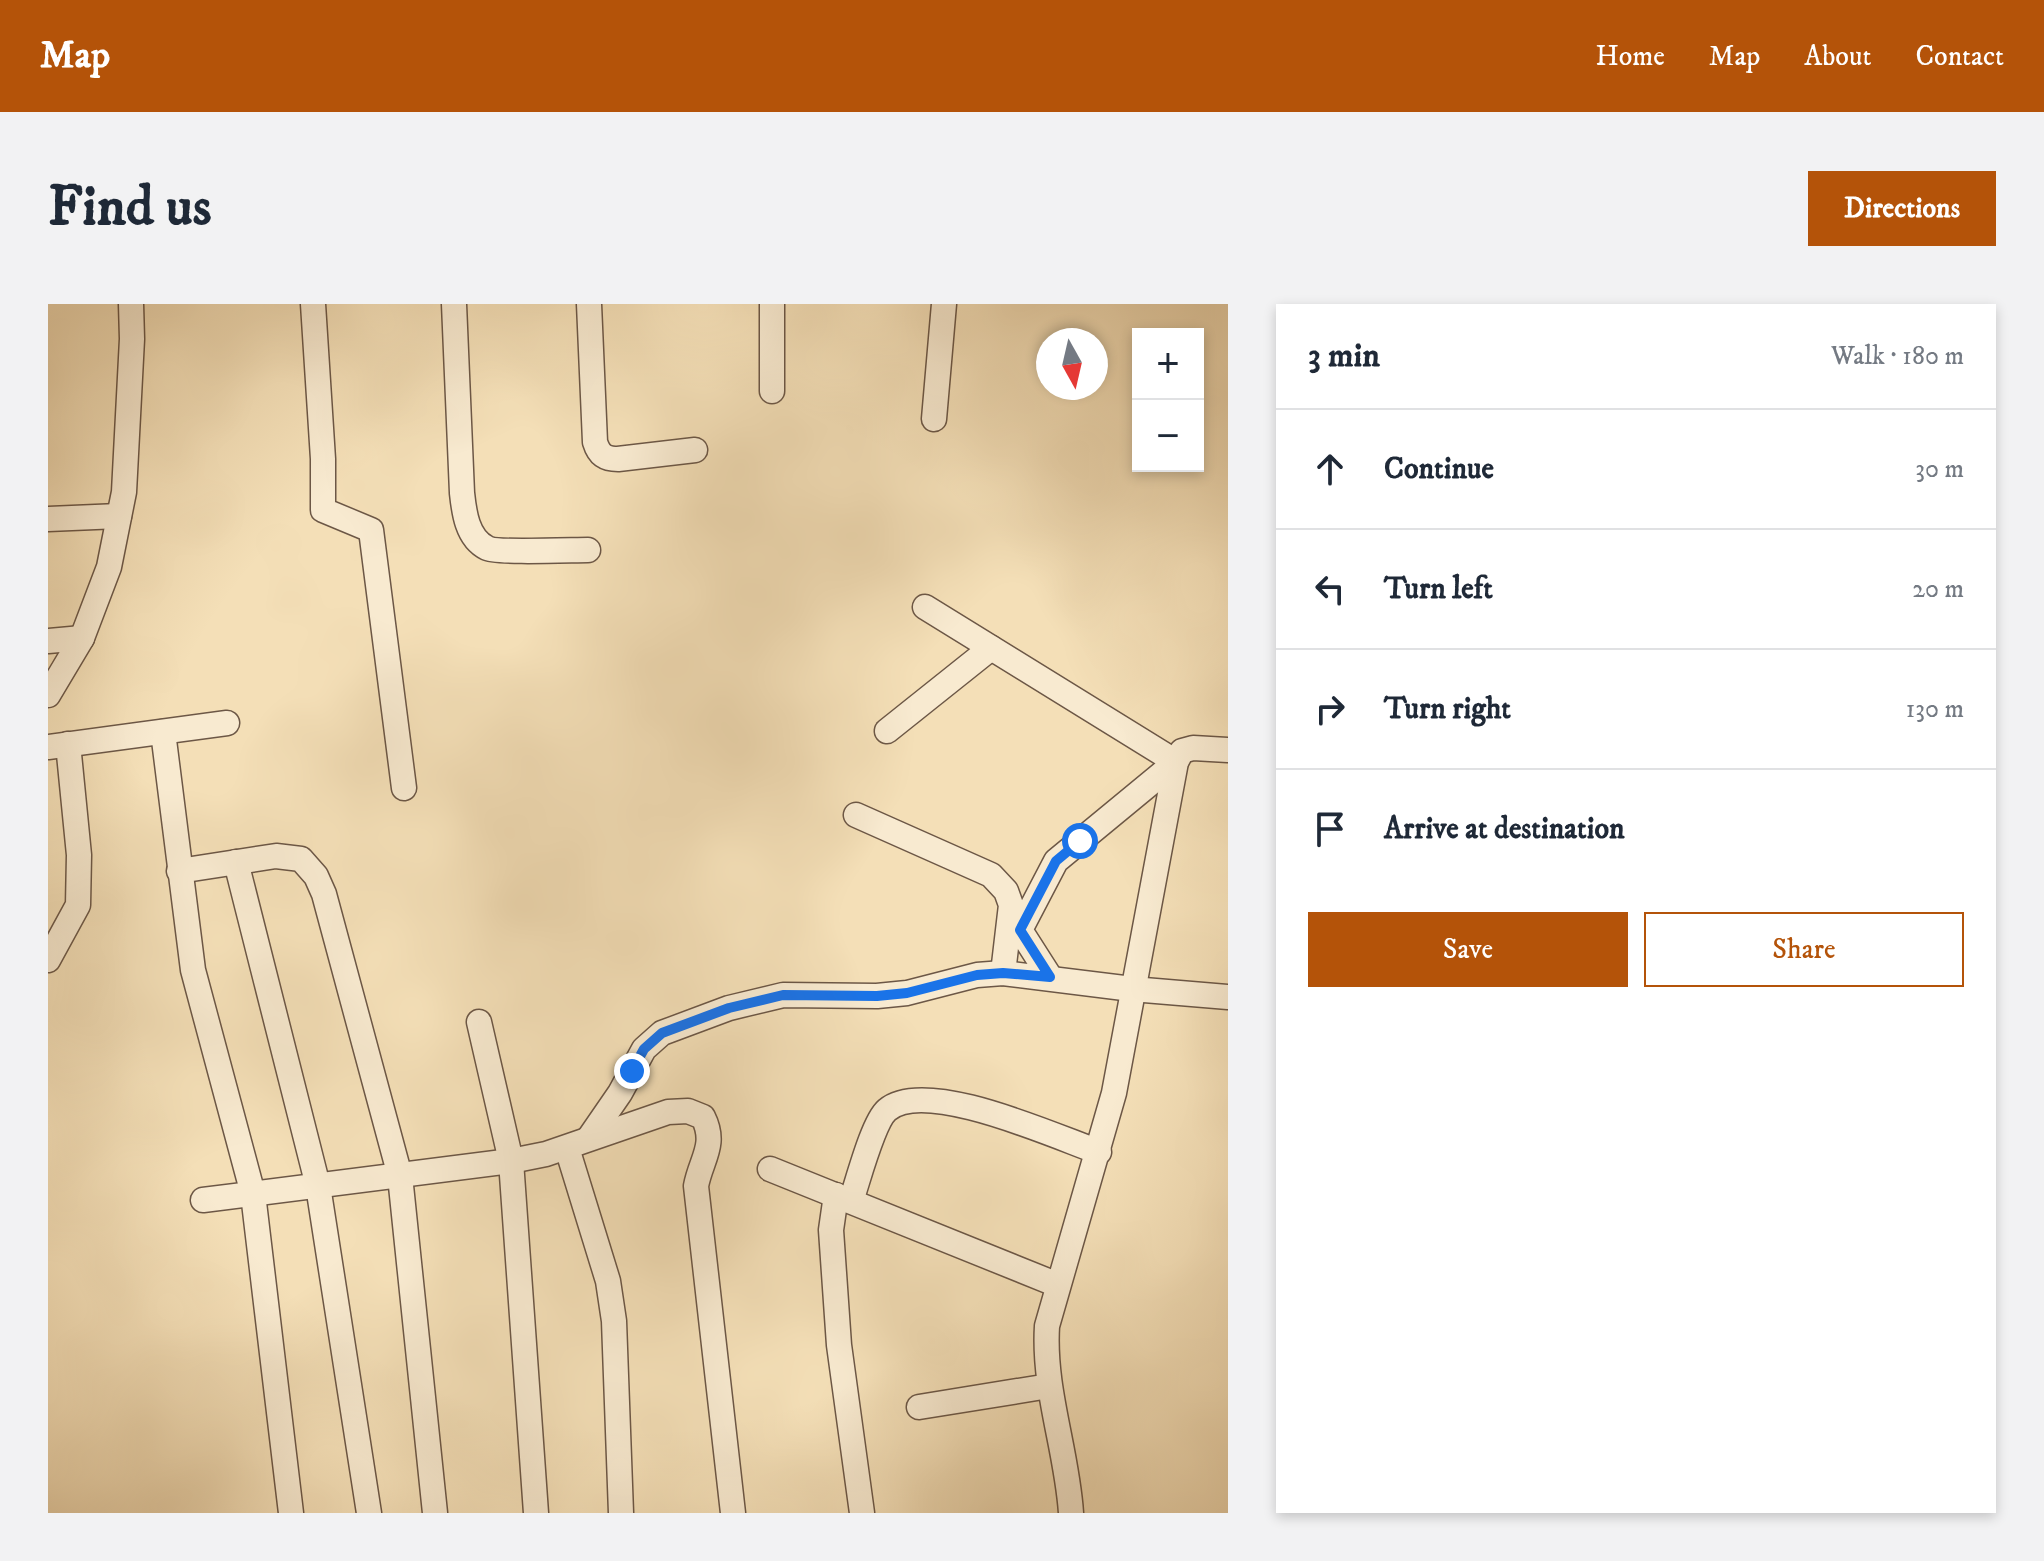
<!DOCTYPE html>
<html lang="en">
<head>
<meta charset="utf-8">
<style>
  :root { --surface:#fff; --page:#f2f2f3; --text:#1f2937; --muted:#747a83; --line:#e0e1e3; --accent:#b45309 }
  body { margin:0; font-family:"IM FELL DW Pica",serif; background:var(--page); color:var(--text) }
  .controls { position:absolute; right:24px; top:24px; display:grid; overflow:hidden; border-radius:0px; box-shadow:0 4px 12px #0003 }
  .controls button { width:72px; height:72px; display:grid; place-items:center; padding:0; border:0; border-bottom:2px solid var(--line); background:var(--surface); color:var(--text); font:40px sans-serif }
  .compass { position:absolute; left:988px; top:24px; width:72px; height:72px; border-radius:50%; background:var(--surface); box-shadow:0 4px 12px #0003; rotate:172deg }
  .stop { position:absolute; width:24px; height:24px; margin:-18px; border:6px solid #1a73e8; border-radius:50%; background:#fff }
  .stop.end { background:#1a73e8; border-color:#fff; box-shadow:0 2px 8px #0008 }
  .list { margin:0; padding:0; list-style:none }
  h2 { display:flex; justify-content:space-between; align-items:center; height:104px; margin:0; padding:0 32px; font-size:34px }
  h2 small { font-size:26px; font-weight:400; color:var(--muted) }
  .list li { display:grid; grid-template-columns:52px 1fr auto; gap:24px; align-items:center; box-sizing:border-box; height:120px; padding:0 32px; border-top:2px solid var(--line) }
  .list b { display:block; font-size:30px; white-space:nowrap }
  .list em { font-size:26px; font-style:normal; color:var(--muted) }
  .actions { display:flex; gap:16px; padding:24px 32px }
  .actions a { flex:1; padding:18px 0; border:2px solid var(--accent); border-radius:0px; text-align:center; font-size:28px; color:var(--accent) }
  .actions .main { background:var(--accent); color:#fff }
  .icon { flex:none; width:44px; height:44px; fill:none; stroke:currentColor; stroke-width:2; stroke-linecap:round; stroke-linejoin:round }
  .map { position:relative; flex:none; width:1180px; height:1209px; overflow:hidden; border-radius:0px }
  header { display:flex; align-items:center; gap:48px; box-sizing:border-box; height:112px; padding:0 40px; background:var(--accent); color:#fff }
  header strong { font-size:38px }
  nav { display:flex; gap:44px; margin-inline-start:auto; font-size:28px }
  .intro { display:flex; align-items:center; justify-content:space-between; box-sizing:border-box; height:192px; padding:0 48px }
  h1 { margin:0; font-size:56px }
  .button { padding:20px 36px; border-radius:0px; background:var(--accent); color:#fff; font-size:28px; font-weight:700 }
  main { display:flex; gap:48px; padding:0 48px }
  aside { flex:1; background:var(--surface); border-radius:0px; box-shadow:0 4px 12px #0003 }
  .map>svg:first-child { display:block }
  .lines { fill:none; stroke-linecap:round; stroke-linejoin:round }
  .street-casing { stroke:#6c5746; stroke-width:27 }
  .street { stroke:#f8ead0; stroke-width:24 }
  .route { stroke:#1a73e8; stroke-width:10 }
</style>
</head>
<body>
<header>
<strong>Map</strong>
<nav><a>Home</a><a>Map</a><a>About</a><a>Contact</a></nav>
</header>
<div class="intro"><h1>Find us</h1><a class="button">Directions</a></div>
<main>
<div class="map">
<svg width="1180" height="1209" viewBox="0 0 1180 1209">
  <rect width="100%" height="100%" fill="#f4dfb7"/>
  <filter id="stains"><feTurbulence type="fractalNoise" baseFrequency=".0025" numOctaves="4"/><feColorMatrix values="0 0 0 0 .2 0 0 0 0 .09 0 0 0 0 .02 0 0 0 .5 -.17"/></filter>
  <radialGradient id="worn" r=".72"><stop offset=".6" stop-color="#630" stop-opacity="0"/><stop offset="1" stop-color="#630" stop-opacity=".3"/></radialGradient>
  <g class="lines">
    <g class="street-casing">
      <g id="street">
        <polyline points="265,0 275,155 275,206 323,226 356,484"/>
        <path d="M406,0L414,189C416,208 419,234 439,244C448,249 524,246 540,246"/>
        <path d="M541,0L547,138C551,151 557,155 570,155L647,146"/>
        <polyline points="724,87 724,0"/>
        <polyline points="886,115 896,0"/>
        <polyline points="0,215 71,212"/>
        <polyline points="877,303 1128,458 1008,557 972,626 1002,673"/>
        <polyline points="0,337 34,334"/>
        <polyline points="0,391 34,334 61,263 76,188 84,35 83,0"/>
        <polyline points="839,427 943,344"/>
        <polyline points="115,428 145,666 205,890 243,1209"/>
        <polyline points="0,443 179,419"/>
        <polyline points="808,511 943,571 958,587 963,601 955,669"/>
        <polyline points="188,558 270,882 321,1209"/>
        <polyline points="131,567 228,552 253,555 268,572 276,590 352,872 387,1209"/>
        <polyline points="0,656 30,601 31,551 20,440"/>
        <polyline points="431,718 463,857 488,1209"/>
        <polyline points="541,834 572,789 596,745 614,729 681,704 735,691 829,692 859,689 929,671 955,669 1084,685 1180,693"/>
        <polyline points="519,844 560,977 566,1017 573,1209"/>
        <polyline points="722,865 1010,981"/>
        <polyline points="788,891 783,926 791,1041 814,1209"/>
        <path d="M155,896L463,857L498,850L620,808L640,807L655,813C669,841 653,855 648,882L685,1209"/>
        <path d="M803,897C810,877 825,818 839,806C877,773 1008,833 1051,848"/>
        <polyline points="871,1103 1001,1082"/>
        <path d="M1023,1209C1019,1146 995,1086 999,1022L1066,789L1128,458L1134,447L1145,444L1180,446"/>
      </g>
    </g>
    <use href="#street" class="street"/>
  </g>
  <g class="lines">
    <polyline class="route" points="584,767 596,745 614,729 681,704 735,691 829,692 859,689 929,671 955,669 1002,673 972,626 1008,557 1032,537"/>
  </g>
  <rect width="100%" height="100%" filter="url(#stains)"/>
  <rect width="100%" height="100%" fill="url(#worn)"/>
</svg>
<div class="controls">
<button>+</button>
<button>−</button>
</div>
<svg class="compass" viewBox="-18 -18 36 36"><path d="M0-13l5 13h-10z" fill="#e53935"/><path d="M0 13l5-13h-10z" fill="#747a83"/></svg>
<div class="stop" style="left:1032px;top:537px"></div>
<div class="stop end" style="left:584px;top:767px"></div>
</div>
<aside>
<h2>3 min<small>Walk · 180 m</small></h2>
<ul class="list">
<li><svg class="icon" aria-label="ahead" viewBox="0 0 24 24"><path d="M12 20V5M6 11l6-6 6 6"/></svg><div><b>Continue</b></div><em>30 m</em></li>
<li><svg class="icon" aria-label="left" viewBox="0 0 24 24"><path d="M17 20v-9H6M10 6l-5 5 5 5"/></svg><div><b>Turn left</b></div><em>20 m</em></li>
<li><svg class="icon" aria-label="right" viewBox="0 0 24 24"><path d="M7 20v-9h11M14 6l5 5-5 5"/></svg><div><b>Turn right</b></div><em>130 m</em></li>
<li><svg class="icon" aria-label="arrive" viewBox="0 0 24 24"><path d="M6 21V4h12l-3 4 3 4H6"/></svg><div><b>Arrive at destination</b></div></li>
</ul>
<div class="actions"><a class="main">Save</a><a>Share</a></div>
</aside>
</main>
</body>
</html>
